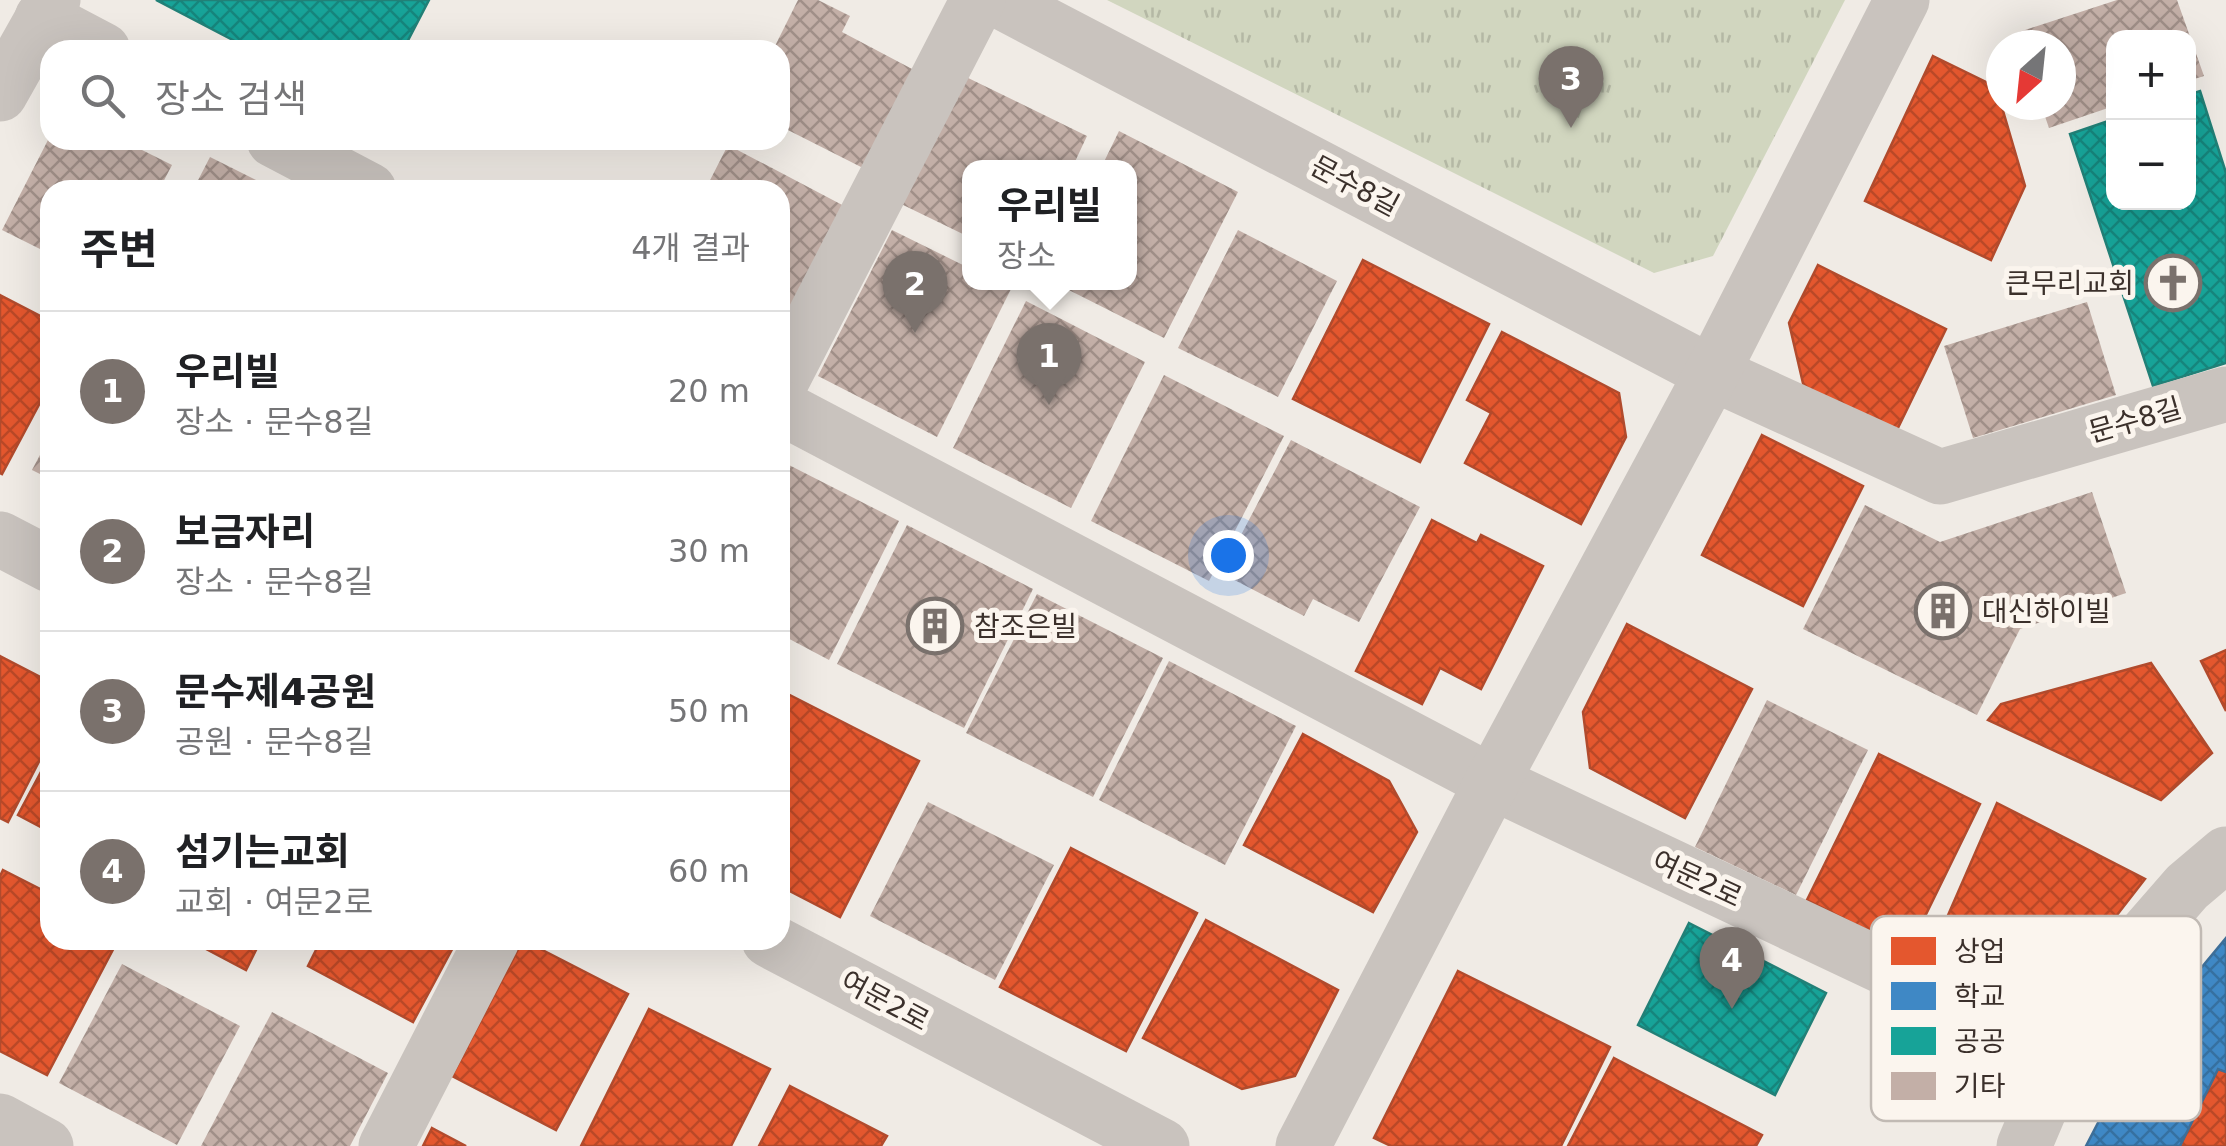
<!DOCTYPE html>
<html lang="ko">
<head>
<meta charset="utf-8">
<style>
  :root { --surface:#fff; --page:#f6f6f6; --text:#202124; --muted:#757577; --line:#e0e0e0; --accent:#7a716c }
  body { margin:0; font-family:"DejaVu Sans","Noto Sans KR",sans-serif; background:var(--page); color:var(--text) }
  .controls { position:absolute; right:30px; top:30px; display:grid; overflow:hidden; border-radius:20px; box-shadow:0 10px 40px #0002 }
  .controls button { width:90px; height:90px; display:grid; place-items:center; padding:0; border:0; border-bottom:2px solid var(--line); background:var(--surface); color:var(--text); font:50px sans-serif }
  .compass { position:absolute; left:1986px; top:30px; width:90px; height:90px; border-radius:50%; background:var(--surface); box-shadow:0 10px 40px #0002; rotate:207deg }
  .you { position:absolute; left:1228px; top:555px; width:35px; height:35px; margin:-25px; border:8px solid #fff; border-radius:50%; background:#1a73e8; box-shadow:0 0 0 15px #1a73e833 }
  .badge { display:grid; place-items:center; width:65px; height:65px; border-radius:50%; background:var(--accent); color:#fff; font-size:32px; font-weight:700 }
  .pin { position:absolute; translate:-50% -82px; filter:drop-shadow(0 2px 5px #0008) }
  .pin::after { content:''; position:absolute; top:52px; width:35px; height:30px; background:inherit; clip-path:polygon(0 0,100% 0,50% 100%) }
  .popup { position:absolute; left:962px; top:160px; width:175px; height:130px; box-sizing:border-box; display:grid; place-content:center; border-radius:20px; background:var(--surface); filter:drop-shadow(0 2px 8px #0005); font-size:32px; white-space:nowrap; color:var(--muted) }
  .popup b { font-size:38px; color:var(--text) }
  .popup::after { content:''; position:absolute; left:50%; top:100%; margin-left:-20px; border:20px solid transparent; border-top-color:var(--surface) }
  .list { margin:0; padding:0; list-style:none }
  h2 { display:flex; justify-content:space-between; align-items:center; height:130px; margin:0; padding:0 40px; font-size:42px }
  h2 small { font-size:32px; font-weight:400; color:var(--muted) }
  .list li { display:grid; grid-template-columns:65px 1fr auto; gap:30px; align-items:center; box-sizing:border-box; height:160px; padding:0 40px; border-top:2px solid var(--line) }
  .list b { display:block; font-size:38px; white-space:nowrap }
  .list p { margin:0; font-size:32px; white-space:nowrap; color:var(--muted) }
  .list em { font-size:32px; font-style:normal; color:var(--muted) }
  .icon { flex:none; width:55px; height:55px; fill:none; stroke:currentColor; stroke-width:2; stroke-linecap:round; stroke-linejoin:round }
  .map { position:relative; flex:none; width:2226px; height:1146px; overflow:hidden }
  .search { position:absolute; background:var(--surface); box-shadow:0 10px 40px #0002; left:40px; top:40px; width:750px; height:110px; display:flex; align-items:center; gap:25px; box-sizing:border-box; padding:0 35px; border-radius:30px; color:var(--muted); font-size:38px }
  .panel { position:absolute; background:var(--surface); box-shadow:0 10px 40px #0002; left:40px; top:180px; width:750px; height:770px; border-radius:30px }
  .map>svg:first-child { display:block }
  .park { fill:url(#park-tufts) }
  .shops { fill:url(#shops-cross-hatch); stroke:#b14b2d; stroke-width:2.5 }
  .schools { fill:url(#schools-cross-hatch); stroke:#3e6e97; stroke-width:2.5 }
  .public { fill:url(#public-cross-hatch); stroke:#228077; stroke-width:2.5 }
  .building { fill:url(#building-cross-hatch) }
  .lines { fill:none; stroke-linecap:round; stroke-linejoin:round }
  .street { stroke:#c9c3be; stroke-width:55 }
  .labels { text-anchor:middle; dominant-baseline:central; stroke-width:10; stroke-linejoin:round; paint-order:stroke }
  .street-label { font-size:28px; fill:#3b302b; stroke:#fbf5ee }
  .poi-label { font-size:28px; fill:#3b302b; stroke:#fbf5ee; text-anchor:start }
  .key { fill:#fbf5ee; stroke:#c1bab4; stroke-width:2.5 }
  .key-label { font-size:28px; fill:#3b302b }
</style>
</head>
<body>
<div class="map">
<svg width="2226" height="1146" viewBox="0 0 2226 1146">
  <defs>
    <pattern id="park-tufts" width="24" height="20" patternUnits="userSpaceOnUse" patternTransform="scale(2.5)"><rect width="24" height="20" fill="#d1d6bf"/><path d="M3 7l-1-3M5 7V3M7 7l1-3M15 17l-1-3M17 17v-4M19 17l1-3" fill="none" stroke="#b4b8a4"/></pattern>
    <pattern id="shops-cross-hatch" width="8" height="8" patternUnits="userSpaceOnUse" patternTransform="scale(2.5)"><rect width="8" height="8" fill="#e4572e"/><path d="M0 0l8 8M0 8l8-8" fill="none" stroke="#ba4827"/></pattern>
    <pattern id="schools-cross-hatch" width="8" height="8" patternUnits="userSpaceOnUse" patternTransform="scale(2.5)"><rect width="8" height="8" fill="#3f88c5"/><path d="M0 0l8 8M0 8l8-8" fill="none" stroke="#3670a0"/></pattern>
    <pattern id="public-cross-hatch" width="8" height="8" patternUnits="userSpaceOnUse" patternTransform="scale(2.5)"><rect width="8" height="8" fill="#17a398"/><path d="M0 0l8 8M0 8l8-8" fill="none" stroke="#16857c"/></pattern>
    <pattern id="building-cross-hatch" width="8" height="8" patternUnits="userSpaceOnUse" patternTransform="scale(2.5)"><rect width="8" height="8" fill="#c3afa7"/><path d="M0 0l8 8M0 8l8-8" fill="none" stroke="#a08f88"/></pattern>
  </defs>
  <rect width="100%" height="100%" fill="#f0ebe5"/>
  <polygon class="park" points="1107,0 1845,0 1713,256 1654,273"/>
  <g class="shops">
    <polygon points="1933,56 1996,87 2025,186 1991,260 1865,201"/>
    <polygon points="1363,260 1489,324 1420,462 1293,399"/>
    <polygon points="1818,265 1946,329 1894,436 1805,392 1789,323"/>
    <polygon points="0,295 50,321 50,384 2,474 0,473"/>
    <polygon points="1502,332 1619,393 1626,437 1581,524 1465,463 1491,413 1467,400"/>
    <polygon points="1762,435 1863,486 1803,606 1702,555"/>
    <polygon points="1432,520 1477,543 1481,535 1543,566 1481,689 1440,668 1422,704 1356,671"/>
    <polygon points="1627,624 1752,689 1685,818 1590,768 1583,712"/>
    <polygon points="2226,650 2226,711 2201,661"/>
    <polygon points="0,656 50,682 50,740 8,822 0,818"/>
    <polygon points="2151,663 2212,753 2161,800 1988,720 2001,704"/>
    <polygon points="780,690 919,761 840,917 780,886"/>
    <polygon points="1303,734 1389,781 1417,832 1373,912 1244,845"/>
    <polygon points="1879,754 1980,804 1908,951 1807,900"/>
    <polygon points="50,755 50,832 18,815"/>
    <polygon points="1997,803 2145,879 2061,987 2016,997 1928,961"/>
    <polygon points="1071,848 1197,913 1126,1051 1000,987"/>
    <polygon points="3,870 50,894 50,940 118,940 47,1075 0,1051 0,876"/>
    <polygon points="1206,920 1338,990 1295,1076 1242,1089 1143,1038"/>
    <polygon points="189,940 261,940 246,970"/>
    <polygon points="321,940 457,940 413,1022 308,966"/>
    <polygon points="523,940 628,994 556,1130 452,1076"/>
    <polygon points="1458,971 1610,1047 1561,1146 1391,1146 1374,1138"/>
    <polygon points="649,1009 770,1069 731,1146 581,1146"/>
    <polygon points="1614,1058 1762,1135 1756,1146 1568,1146"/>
    <polygon points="2218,1069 2226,1072 2226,1146 2180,1146"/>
    <polygon points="790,1086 887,1136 881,1146 759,1146"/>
    <polygon points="432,1128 466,1146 423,1146"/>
  </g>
  <polygon class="schools" points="2226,938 2226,1072 2218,1069 2180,1146 2086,1146 2116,1088 2151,1033 2187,985"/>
  <g class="public">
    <polygon points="156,0 429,0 403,50 252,50"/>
    <polygon points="2200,91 2226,173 2226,363 2153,386 2070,134 2114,119 2114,202 2188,202 2188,95"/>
    <polygon points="1689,923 1826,993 1775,1095 1638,1025"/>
  </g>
  <g class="building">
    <polygon points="798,0 818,0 850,16 842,32 914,70 863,168 780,126 780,50 773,50"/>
    <polygon points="2117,0 2177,0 2204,76 2188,81 2188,38 2114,38 2114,106 2049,128 2041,105 2061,105 2061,45 2020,45 2016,33"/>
    <polygon points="962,75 1087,136 1072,168 969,168 969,237 899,203"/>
    <polygon points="1119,131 1238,192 1164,338 1053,282 1129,282 1129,168 1101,168"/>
    <polygon points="48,140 122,140 172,165 159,190 50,190 50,254 2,230"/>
    <polygon points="728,145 848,208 780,336 780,190 705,190"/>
    <polygon points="210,157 276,190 193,190"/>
    <polygon points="892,230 969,268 969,282 997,282 1011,289 937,437 818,376"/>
    <polygon points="1238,230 1337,281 1278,397 1178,348"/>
    <polygon points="1026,301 1145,362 1071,508 953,448"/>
    <polygon points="2087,302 2116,395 1973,438 1944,346"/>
    <polygon points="1164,375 1284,436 1209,581 1091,521"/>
    <polygon points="50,436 50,479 32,470"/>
    <polygon points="1291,440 1420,507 1359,622 1313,599 1304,616 1221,573"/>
    <polygon points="787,464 899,521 829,660 780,634 780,477"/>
    <polygon points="2092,492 2126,593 2020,629 1977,715 1803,629 1865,505 1940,542"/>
    <polygon points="907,525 1033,589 964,728 837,664"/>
    <polygon points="1037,594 1163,658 1093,797 966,733"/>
    <polygon points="1169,661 1296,726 1225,865 1099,800"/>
    <polygon points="1767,700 1868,750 1796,895 1695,847"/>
    <polygon points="928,802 1054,865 995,980 870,916"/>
    <polygon points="122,964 240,1026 177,1145 59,1083"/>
    <polygon points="272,1012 388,1073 350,1146 201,1146"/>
  </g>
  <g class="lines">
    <g class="street">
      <polyline points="998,0 1712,373 1940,477 2226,394"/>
      <polyline points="42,18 103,50"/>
      <polyline points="0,94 53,0"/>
      <polyline points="274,140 369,190"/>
      <polyline points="780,384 978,0"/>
      <polyline points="780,407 1492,782 2064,1052"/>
      <polyline points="0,539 50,565"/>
      <polyline points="769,940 1162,1146"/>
      <polyline points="0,1121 46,1146"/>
      <polyline points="386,1146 492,940"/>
      <polyline points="1303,1146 1492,782 1712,373 1902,0"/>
      <polyline points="2024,1146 2064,1052 2119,965 2187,887 2226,854"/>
    </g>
  </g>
  <defs>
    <g id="church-ring" transform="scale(2.875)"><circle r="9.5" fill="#fbf5ee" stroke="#7a716c" stroke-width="1.5"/><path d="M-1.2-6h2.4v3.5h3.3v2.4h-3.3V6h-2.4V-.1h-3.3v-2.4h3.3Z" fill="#7a716c"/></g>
    <g id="building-ring" transform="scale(2.875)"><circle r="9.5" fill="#fbf5ee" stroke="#7a716c" stroke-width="1.5"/><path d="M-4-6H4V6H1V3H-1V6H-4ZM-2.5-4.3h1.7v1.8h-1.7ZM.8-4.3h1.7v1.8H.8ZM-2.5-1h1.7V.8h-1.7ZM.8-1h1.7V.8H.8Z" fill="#7a716c"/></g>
  </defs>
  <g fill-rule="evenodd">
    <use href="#church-ring" x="2173" y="283"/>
    <use href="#building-ring" x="1943" y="611"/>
    <use href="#building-ring" x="935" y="626"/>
  </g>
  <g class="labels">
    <g class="street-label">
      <text transform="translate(1355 186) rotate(28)">문수8길</text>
      <text transform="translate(2135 420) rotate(-16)">문수8길</text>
      <text transform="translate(1697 879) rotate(25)">여문2로</text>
      <text transform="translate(885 1001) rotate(28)">여문2로</text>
    </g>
    <g class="poi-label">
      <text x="2134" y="283" text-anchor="end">큰무리교회</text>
      <text x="1982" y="611">대신하이빌</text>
      <text x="974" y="626">참조은빌</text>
    </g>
  </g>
  <rect x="1871" y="916" width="330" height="205" rx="15" class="key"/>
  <rect x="1891" y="937" width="45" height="28" fill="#e4572e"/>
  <rect x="1891" y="982" width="45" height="28" fill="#3f88c5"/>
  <rect x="1891" y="1027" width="45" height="28" fill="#17a398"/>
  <rect x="1891" y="1072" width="45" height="28" fill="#c3afa7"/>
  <g class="key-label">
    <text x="1954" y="961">상업</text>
    <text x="1954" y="1006">학교</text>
    <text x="1954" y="1051">공공</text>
    <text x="1954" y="1096">기타</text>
  </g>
</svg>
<div class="controls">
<button>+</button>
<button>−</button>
</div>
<svg class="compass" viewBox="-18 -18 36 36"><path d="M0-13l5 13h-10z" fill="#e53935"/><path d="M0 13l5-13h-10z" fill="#757577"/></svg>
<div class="you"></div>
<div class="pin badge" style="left:1049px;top:405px">1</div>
<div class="popup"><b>우리빌</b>장소</div>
<div class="pin badge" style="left:915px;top:333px">2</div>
<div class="pin badge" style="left:1571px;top:128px">3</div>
<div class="pin badge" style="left:1732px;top:1009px">4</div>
<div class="search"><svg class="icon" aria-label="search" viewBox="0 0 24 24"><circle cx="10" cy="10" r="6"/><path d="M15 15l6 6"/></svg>장소 검색</div>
<section class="panel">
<h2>주변<small>4개 결과</small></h2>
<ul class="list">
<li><span class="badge">1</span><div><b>우리빌</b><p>장소 · 문수8길</p></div><em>20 m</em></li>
<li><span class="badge">2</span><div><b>보금자리</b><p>장소 · 문수8길</p></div><em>30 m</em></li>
<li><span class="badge">3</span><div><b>문수제4공원</b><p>공원 · 문수8길</p></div><em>50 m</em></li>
<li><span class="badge">4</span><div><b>섬기는교회</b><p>교회 · 여문2로</p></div><em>60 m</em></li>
</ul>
</section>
</div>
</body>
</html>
